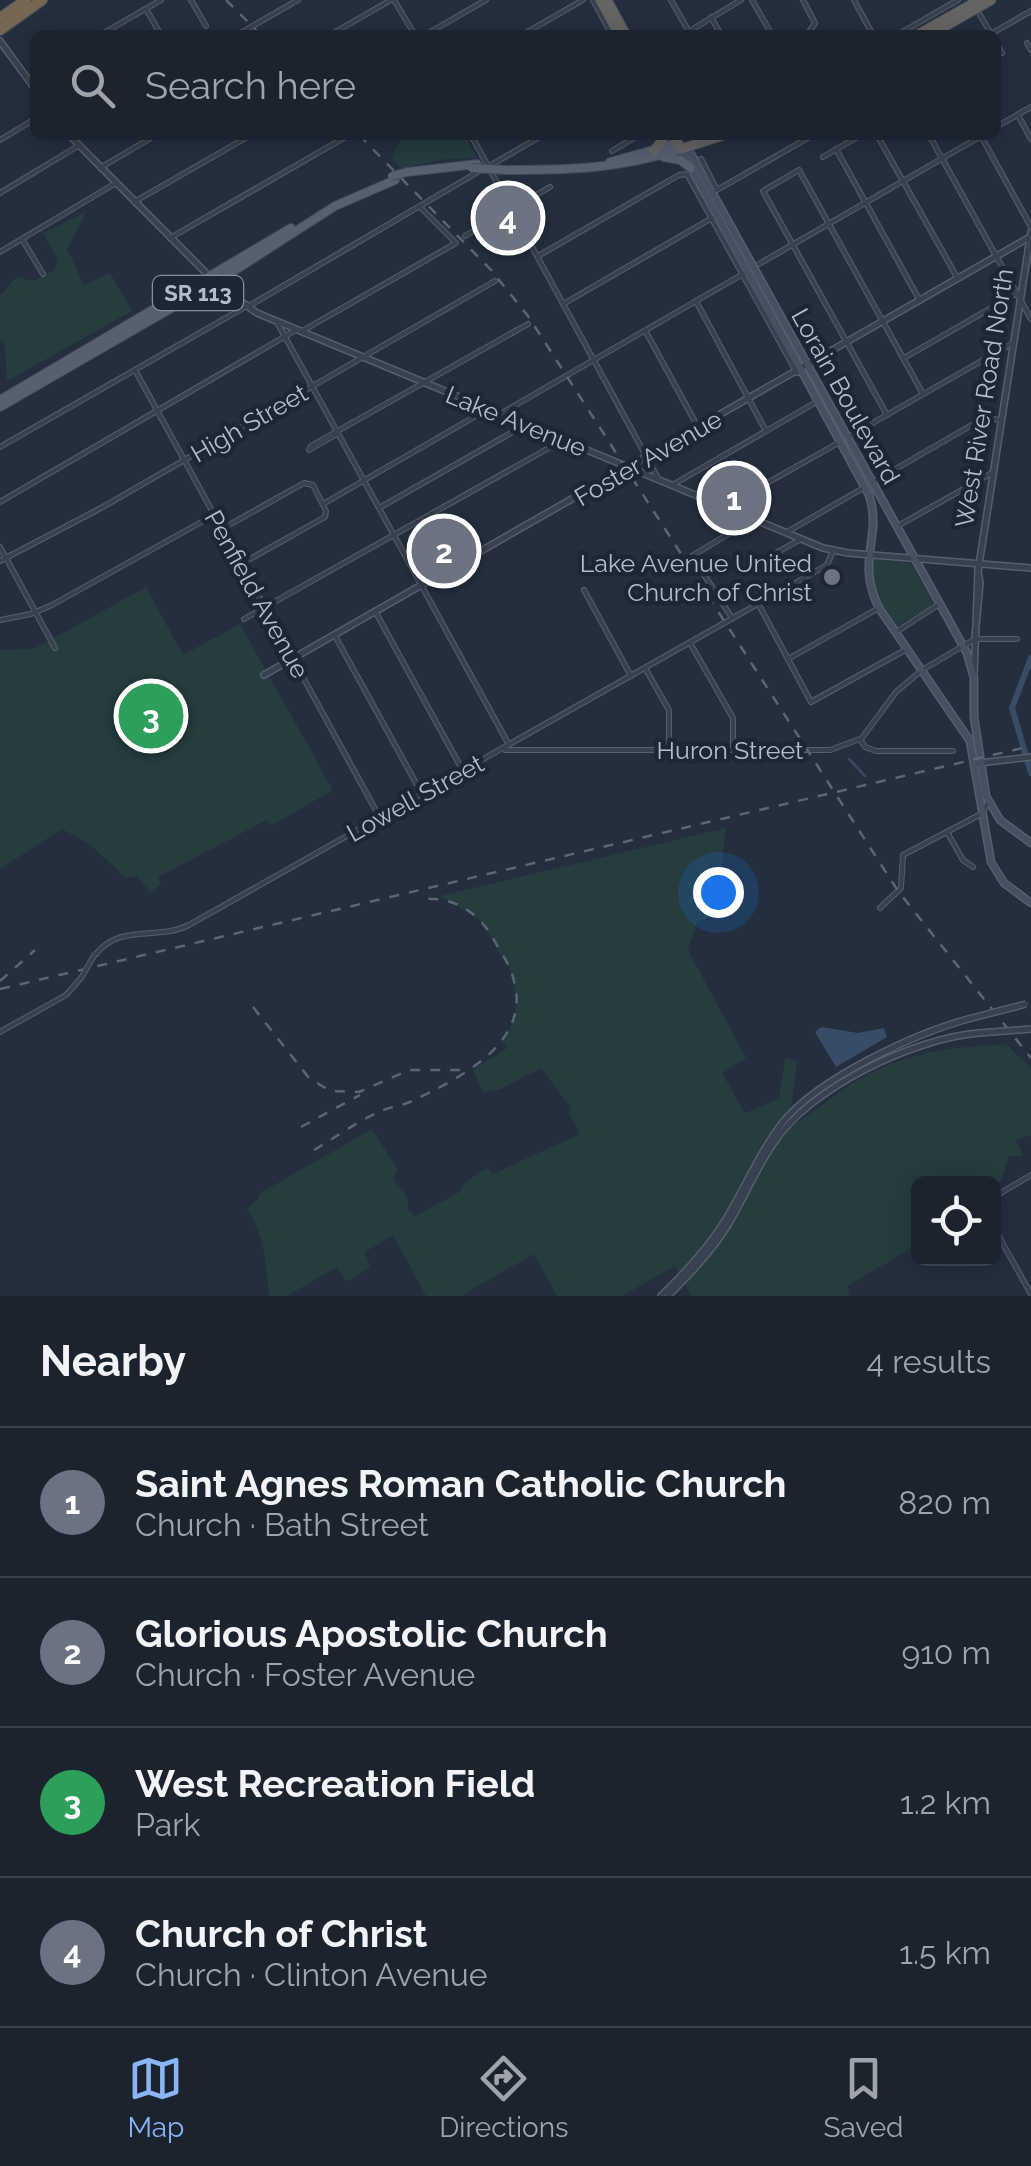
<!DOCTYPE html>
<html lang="en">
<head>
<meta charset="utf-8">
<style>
  :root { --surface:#1b232e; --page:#282f3a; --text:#f1f3f6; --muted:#a0a4aa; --line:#39404a; --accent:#8ab4f8 }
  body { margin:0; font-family:Raleway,sans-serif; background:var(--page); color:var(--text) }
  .controls { position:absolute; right:30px; bottom:30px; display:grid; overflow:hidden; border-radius:15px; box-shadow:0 5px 25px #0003 }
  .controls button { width:90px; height:90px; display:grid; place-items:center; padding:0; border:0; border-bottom:2px solid var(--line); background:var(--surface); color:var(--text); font:50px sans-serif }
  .you { position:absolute; left:718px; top:892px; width:35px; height:35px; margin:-25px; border:8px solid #fff; border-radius:50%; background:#1a73e8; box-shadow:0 0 0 15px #1a73e833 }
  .badge { display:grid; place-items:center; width:65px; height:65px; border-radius:50%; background:var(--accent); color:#fff; font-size:32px; font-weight:700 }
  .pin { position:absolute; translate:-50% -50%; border:5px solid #fff; box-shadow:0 2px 10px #0006 }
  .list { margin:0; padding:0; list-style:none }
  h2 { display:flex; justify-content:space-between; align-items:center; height:130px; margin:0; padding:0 40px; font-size:42px }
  h2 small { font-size:32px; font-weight:400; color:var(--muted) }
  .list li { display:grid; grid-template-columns:65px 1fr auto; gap:30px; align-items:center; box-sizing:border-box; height:150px; padding:0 40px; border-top:2px solid var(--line) }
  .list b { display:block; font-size:38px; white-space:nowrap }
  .list p { margin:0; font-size:32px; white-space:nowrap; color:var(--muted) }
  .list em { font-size:32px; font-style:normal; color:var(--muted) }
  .icon { flex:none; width:55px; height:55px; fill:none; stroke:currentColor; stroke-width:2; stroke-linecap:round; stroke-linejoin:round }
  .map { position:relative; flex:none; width:1031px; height:1296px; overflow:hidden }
  .search { position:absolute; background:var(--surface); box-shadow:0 5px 25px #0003; left:30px; right:30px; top:30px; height:110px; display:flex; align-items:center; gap:25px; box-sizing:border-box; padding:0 35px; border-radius:15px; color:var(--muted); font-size:38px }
  .sheet { height:730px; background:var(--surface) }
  nav { display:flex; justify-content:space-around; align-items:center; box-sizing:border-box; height:140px; border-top:2px solid var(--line); background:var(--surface); font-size:28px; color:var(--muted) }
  nav a { display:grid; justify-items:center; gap:5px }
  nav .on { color:var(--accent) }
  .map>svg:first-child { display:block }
  .green { fill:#263c3f }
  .water { fill:#394c67 }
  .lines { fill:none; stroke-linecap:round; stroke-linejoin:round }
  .stream { stroke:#394c67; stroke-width:2.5 }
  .river { stroke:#394c67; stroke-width:6 }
  .minor-casing { stroke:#565f6c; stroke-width:6 }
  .tertiary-casing { stroke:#565f6c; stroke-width:8 }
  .secondary-casing { stroke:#565f6c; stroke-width:9 }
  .primary-casing { stroke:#414a57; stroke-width:10 }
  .trunk-casing { stroke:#434c59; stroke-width:11 }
  .motorway-casing { stroke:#434c59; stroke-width:12 }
  .minor { stroke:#38414e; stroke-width:4 }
  .tertiary { stroke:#38414e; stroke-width:5 }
  .secondary { stroke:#465061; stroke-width:6 }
  .primary { stroke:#56606e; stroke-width:8 }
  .trunk { stroke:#656462; stroke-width:9 }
  .motorway { stroke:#746855; stroke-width:10 }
  .rail { stroke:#5a6575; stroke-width:2.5; stroke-dasharray:10 10; stroke-linecap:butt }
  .minor-bridge-casing { stroke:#565f6c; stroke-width:6; stroke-linecap:butt }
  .tertiary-bridge-casing { stroke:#565f6c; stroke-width:8; stroke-linecap:butt }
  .primary-bridge-casing { stroke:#414a57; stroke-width:10; stroke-linecap:butt }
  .minor-bridge { stroke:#38414e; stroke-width:4 }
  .tertiary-bridge { stroke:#38414e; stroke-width:5 }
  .primary-bridge { stroke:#56606e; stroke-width:8 }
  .worship-dot { fill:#6b7280; stroke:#1d2633; stroke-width:4 }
  .labels { text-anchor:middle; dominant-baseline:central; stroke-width:9; stroke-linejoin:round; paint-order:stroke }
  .shield { fill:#1d2633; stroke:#878f9c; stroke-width:2.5 }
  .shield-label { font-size:22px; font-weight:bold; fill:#b4bcc9 }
  .street-label { font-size:25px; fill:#b4bcc9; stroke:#1d2633 }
  .poi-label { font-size:25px; fill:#b4bcc9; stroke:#1d2633; text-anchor:end }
</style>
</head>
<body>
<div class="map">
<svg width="1031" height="1296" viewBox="0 0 1031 1296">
  <rect width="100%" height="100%" fill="#242f3e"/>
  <g class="green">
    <polygon points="405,135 465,135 477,158 446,159 401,168 391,157"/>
    <polygon points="86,212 67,249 84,285 110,273 132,311 7,381 5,344 0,340 0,295 17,277 34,281 54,270 58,260 43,233"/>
    <polygon points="874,559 911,563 933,601 932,606 896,626 873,591 870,561"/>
    <polygon points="146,587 183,655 240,624 333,790 271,826 267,820 158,877 161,884 151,893 136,876 126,878 88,843 62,829 0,869 0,650 34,649"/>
    <path d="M726,828L716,913L697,923L688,950L746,1058L722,1073L745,1113L779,1099L785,1058L797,1061L788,1131C803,1116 821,1107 837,1094C886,1056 944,1047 1005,1044L1031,1067V1135L1015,1140L1024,1156H1009L1001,1180L994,1184H918V1239L912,1243L911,1249L847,1286L851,1294L848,1296H691L675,1266L622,1296H557L534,1254L461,1296H426L393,1235L365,1252L370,1267L346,1282L337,1267L287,1296H270C263,1261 268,1241 247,1209L259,1198V1194L372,1129L398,1170L393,1179C404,1194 408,1187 408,1210L415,1216L458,1193L466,1182L488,1167L493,1174L580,1134L569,1113L571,1108L541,1068L501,1089L483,1093L473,1070L507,1048L503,1041L514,1020L517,1003L511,972L480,920L440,896Z"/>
  </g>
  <polygon class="water" points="821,1027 858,1033 884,1028 887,1037 836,1067 815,1032"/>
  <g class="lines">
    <polyline class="stream" points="849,759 865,776"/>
    <polyline class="river" points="1031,658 1012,708 1031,773"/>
    <g class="minor-casing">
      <g id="minor">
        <polyline points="191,0 206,26"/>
        <polyline points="394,0 415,35"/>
        <polyline points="593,0 612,35"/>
        <polyline points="671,0 688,30"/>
        <polyline points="752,0 772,35"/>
        <polyline points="803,0 815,23 807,35"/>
        <polyline points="854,0 873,35"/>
        <polyline points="146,9 161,35"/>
        <polyline points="980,15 990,32"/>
        <polyline points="711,17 721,35"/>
        <polyline points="100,35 161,0"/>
        <polyline points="237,35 298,0"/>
        <polyline points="330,35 391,0"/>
        <polyline points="425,35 486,0"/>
        <polyline points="522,35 583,0"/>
        <polyline points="683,35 741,0"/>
        <polyline points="897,35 958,0"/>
        <polyline points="989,35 1031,11"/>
        <polyline points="996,43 1002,53"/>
        <polyline points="1027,43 1031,50"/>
        <polyline points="1019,117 1031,139"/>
        <polyline points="996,127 1031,107"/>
        <polyline points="471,135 658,478"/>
        <polyline points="877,135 958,279"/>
        <polyline points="929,135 1031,319"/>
        <polyline points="981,136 1031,227"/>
        <polyline points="0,140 35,119"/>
        <polyline points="836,149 920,301"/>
        <polyline points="612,151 639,135"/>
        <polyline points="823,157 861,135"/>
        <polyline points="701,159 717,190 813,135"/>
        <polyline points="491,165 543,135"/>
        <polyline points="100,168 156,135"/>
        <polyline points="0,193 78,146"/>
        <polyline points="134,202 251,135"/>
        <polyline points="465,236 550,187"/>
        <polyline points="170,238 349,135"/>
        <polyline points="22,239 43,274"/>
        <polyline points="0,252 116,183"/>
        <polyline points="538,256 679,175 687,174 797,373"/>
        <polyline points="759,264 983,135"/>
        <polyline points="696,301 766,431"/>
        <polyline points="565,303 712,218"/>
        <polyline points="249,306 478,172"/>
        <polyline points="278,324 509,745"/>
        <polyline points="304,330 456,243 420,207"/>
        <polyline points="646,332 699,429"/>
        <polyline points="904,358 1017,293"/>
        <polyline points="135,370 380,818"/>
        <polyline points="500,414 743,274"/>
        <polyline points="887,415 763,191 799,170 923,394"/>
        <polyline points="335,435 309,450 311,446 528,324"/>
        <polyline points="848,437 1013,343"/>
        <polyline points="0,447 245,307"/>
        <polyline points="873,482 984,418 1001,420"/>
        <polyline points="674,484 813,404"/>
        <polyline points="0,502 296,330"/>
        <polyline points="323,504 488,409"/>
        <polyline points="379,508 525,425"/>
        <polyline points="739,511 751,492 840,442"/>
        <polyline points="896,527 992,473"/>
        <polyline points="222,529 304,483 313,485 326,511 325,517 241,564"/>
        <polyline points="787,532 865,487"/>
        <polyline points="0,547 55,648"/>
        <polyline points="0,561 101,508 495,281"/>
        <polyline points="758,563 801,539"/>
        <polyline points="584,590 631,676"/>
        <polyline points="759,605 811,702 907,649"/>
        <polyline points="376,613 463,771"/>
        <polyline points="732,618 692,556 753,519"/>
        <polyline points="244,619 563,440"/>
        <polyline points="0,620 31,614 52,605 214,515"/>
        <polyline points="896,632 938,605"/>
        <polyline points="335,636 422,794"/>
        <polyline points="690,643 733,718 733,750"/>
        <polyline points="788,659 879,608"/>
        <polyline points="645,668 669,710 669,750"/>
        <polyline points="862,738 896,692 922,670 975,639 1017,639"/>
        <polyline points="505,750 830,750 860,739 865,747 876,751 953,751"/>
        <polyline points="947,832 963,860 973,867"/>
        <polyline points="880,908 901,888 903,855 983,813 988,802"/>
        <path d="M96,954C121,923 157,941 189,925L827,565L833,551"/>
        <polyline points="0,1032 66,995 81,978"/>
        <polyline points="994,1197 1031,1175"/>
        <polyline points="994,1228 1031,1294"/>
      </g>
    </g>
    <g class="tertiary-casing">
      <g id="tertiary">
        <polyline points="0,41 35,89"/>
        <polyline points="69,135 209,276"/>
        <polyline points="217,284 257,313 823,548 848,553 1031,568"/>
        <polyline points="978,571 1031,232"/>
        <polyline points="264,675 1030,237"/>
        <polyline points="974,675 978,571 980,583 975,636"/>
        <polyline points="979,763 1031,757"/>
        <path d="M661,1296C687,1271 711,1245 729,1214C747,1183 761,1150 783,1122C819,1078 914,1034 968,1019"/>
        <path d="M668,1296C690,1274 711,1252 728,1225C744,1198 756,1169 773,1144C809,1088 914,1038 979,1033"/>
      </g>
    </g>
    <g class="secondary-casing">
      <g id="secondary">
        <polyline points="687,147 967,653 974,678 974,717 986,796 1000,820 1031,843"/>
        <path d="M681,149L869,495C883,538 855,559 879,608L970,741L991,862L1004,883L1031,903"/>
      </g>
    </g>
    <g class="primary-casing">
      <g id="primary">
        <polyline points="664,157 680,160 691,168"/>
        <polyline points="610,162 678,143"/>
        <path d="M506,170C570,170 619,169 681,149"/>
        <polyline points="407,172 477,164"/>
        <polyline points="0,400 291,228"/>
        <polyline points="0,407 215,283 335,206 395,180"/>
      </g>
    </g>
    <g class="trunk-casing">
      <g id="trunk">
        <polyline points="600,0 619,35"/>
        <polyline points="607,0 626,35"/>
        <polyline points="917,35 979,0"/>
        <polyline points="930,35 991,0"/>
        <polyline points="673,135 681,149 724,135"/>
        <polyline points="654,151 666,135"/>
      </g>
    </g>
    <g class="motorway-casing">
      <g id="motorway">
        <polyline points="0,18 26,0"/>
        <polyline points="0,30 42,0"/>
      </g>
    </g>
    <use href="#minor" class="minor"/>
    <use href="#tertiary" class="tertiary"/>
    <use href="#secondary" class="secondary"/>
    <use href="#primary" class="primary"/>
    <use href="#trunk" class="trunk"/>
    <use href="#motorway" class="motorway"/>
    <g class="rail">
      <polyline points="226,0 261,35"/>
      <polyline points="359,135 491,270 528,316 898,891 1031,1058"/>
      <polyline points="0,981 35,950"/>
      <polyline points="0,989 1031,746"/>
      <polyline points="253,1007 309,1078 330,1091 359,1092 409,1070 460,1070"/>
      <polyline points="301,1127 360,1095"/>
      <path d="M314,1150C336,1137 358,1121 381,1111C390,1107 400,1106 410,1102C456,1080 532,1044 514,981C511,966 501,953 494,940C478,911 453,896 419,899"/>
    </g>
    <g class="minor-bridge-casing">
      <polyline id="minor-bridge" points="81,978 95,954"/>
    </g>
    <g class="tertiary-bridge-casing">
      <g id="tertiary-bridge">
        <polyline points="968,1019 1026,1004"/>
        <polyline points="979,1033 1031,1029"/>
      </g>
    </g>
    <g class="primary-bridge-casing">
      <g id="primary-bridge">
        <polyline points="472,168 506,170"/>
        <polyline points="392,176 407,172"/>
      </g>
    </g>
    <use href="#minor-bridge" class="minor-bridge"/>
    <use href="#tertiary-bridge" class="tertiary-bridge"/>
    <use href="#primary-bridge" class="primary-bridge"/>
  </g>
  <circle class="worship-dot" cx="832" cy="577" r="10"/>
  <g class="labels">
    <rect class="shield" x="153" y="276" width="90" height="34" rx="8"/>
    <g class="shield-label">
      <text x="198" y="293">SR 113</text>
    </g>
    <g class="street-label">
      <text transform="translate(846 396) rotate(61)">Lorain Boulevard</text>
      <text transform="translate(984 398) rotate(-81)">West River Road North</text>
      <text transform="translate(516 421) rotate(22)">Lake Avenue</text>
      <text transform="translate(249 423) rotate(-30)">High Street</text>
      <text transform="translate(648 458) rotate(-30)">Foster Avenue</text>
      <text transform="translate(257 594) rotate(61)">Penfield Avenue</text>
      <text x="730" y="750">Huron Street</text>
      <text transform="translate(415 798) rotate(-29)">Lowell Street</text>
    </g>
    <g class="poi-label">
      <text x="812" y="563">Lake Avenue United<tspan x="812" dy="29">Church of Christ</tspan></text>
    </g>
  </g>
</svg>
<div class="controls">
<button><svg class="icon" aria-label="locate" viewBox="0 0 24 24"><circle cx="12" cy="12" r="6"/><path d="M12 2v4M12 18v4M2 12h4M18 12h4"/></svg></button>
</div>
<div class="you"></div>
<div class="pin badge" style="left:734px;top:498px;background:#6b7280">1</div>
<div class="pin badge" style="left:444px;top:551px;background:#6b7280">2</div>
<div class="pin badge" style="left:151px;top:716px;background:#2e9e5b">3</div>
<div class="pin badge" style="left:508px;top:218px;background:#6b7280">4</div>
<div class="search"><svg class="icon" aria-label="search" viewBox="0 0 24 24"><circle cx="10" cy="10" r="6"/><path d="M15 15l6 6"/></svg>Search here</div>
</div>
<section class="sheet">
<h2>Nearby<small>4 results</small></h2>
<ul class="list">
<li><span class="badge" style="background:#6b7280">1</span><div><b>Saint Agnes Roman Catholic Church</b><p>Church · Bath Street</p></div><em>820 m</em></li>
<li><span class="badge" style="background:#6b7280">2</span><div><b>Glorious Apostolic Church</b><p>Church · Foster Avenue</p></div><em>910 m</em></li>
<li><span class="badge" style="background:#2e9e5b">3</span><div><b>West Recreation Field</b><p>Park</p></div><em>1.2 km</em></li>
<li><span class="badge" style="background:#6b7280">4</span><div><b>Church of Christ</b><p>Church · Clinton Avenue</p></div><em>1.5 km</em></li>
</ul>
</section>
<nav>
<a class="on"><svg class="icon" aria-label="map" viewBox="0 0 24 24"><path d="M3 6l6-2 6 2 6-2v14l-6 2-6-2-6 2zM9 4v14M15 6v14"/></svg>Map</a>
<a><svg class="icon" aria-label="directions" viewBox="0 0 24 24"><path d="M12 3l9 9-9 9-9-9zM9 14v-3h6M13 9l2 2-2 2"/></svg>Directions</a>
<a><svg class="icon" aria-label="saved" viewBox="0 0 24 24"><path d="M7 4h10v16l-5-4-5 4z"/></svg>Saved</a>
</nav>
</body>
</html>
